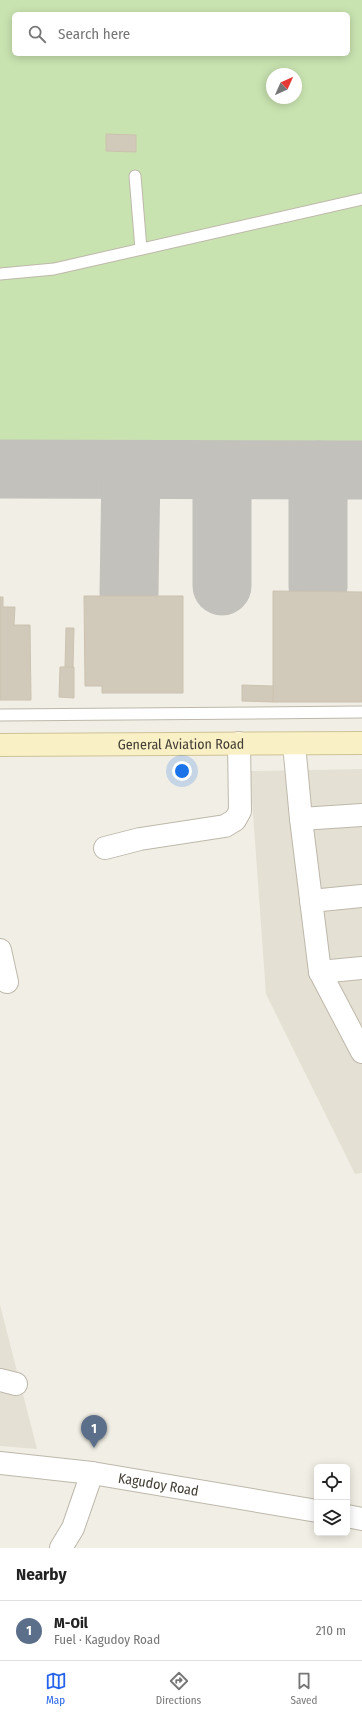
<!DOCTYPE html>
<html lang="en">
<head>
<meta charset="utf-8">
<style>
  :root { --surface:#fff; --page:#f2f2f2; --text:#222; --muted:#767676; --line:#e0e0e0; --accent:#2563eb }
  body { margin:0; font-family:"Fira Sans Condensed",sans-serif; background:var(--page); color:var(--text) }
  .controls { position:absolute; right:12px; bottom:12px; display:grid; overflow:hidden; border-radius:6px; box-shadow:0 2px 10px #0003 }
  .controls button { width:36px; height:36px; display:grid; place-items:center; padding:0; border:0; border-bottom:1px solid var(--line); background:var(--surface); color:var(--text); font:20px sans-serif }
  .compass { position:absolute; left:266px; top:68px; width:36px; height:36px; border-radius:50%; background:var(--surface); box-shadow:0 2px 10px #0003; rotate:45deg }
  .you { position:absolute; left:182px; top:771px; width:14px; height:14px; margin:-10px; border:3px solid #fff; border-radius:50%; background:#1a73e8; box-shadow:0 0 0 6px #1a73e833 }
  .badge { display:grid; place-items:center; width:26px; height:26px; border-radius:50%; background:var(--accent); color:#fff; font-size:13px; font-weight:700 }
  .pin { position:absolute; translate:-50% -33px; filter:drop-shadow(0 1px 2px #0008) }
  .pin::after { content:''; position:absolute; top:21px; width:14px; height:12px; background:inherit; clip-path:polygon(0 0,100% 0,50% 100%) }
  .list { margin:0; padding:0; list-style:none }
  h2 { display:flex; justify-content:space-between; align-items:center; height:52px; margin:0; padding:0 16px; font-size:17px }
  h2 small { font-size:13px; font-weight:400; color:var(--muted) }
  .list li { display:grid; grid-template-columns:26px 1fr auto; gap:12px; align-items:center; box-sizing:border-box; height:60px; padding:0 16px; border-top:1px solid var(--line) }
  .list b { display:block; font-size:15px; white-space:nowrap }
  .list p { margin:0; font-size:13px; white-space:nowrap; color:var(--muted) }
  .list em { font-size:13px; font-style:normal; color:var(--muted) }
  .icon { flex:none; width:22px; height:22px; fill:none; stroke:currentColor; stroke-width:2; stroke-linecap:round; stroke-linejoin:round }
  .map { position:relative; flex:none; width:362px; height:1548px; overflow:hidden }
  .search { position:absolute; background:var(--surface); box-shadow:0 2px 10px #0003; left:12px; right:12px; top:12px; height:44px; display:flex; align-items:center; gap:10px; box-sizing:border-box; padding:0 14px; border-radius:6px; color:var(--muted); font-size:15px }
  .sheet { height:112px; background:var(--surface) }
  nav { display:flex; justify-content:space-around; align-items:center; box-sizing:border-box; height:56px; border-top:1px solid var(--line); background:var(--surface); font-size:11px; color:var(--muted) }
  nav a { display:grid; justify-items:center; gap:2px }
  nav .on { color:var(--accent) }
  .map>svg:first-child { display:block }
  .residential { fill:#e4e0d3 }
  .green { fill:#c9e3b0; fill-rule:evenodd }
  .lines { fill:none; stroke-linecap:round; stroke-linejoin:round }
  .taxiway { stroke:#c2c1bc; stroke-width:59 }
  .building { fill:#d1cabb; stroke:#ccc2af }
  .service-casing { stroke:#beb8ab; stroke-width:13 }
  .minor-casing { stroke:#beb8ab; stroke-width:24 }
  .tertiary-casing { stroke:#beb8ab; stroke-width:24 }
  .secondary-casing { stroke:#cec297; stroke-width:24 }
  .service { stroke:#fff; stroke-width:11 }
  .minor { stroke:#fff; stroke-width:22 }
  .tertiary { stroke:#fff; stroke-width:22 }
  .secondary { stroke:#faf0c5; stroke-width:22 }
  .labels { text-anchor:middle; dominant-baseline:central; stroke-width:3; stroke-linejoin:round; paint-order:stroke }
  .street-label { font-size:14px; fill:#433e35; stroke:#fff }
</style>
</head>
<body>
<div class="map">
<svg width="362" height="1548" viewBox="0 0 362 1548">
  <rect width="100%" height="100%" fill="#f1eee5"/>
  <g class="residential">
    <polygon points="362,769 362,1173 355,1174 266,994 250,771"/>
    <polygon points="0,1305 37,1449 0,1446"/>
  </g>
  <path class="green" d="M0,0H362V458H0ZM14,14H348V54H14ZM272,74H296V98H272Z"/>
  <g class="lines">
    <g class="taxiway">
      <polyline points="0,469 362,470"/>
      <polyline points="222,586 222,470"/>
      <polyline points="318,587 318,470"/>
      <polyline points="129,593 131,470"/>
    </g>
  </g>
  <g class="building">
    <polygon points="106,134 136,135 136,152 106,151"/>
    <polygon points="273,591 362,592 362,702 273,702"/>
    <polygon points="84,596 183,596 183,693 102,693 102,686 85,686"/>
    <polygon points="0,597 3,597 3,607 15,607 14,625 30,625 31,700 0,700"/>
    <polygon points="66,628 74,628 73,667 65,667"/>
    <polygon points="60,667 74,667 74,698 59,697"/>
    <polygon points="242,685 273,686 273,702 242,701"/>
  </g>
  <g class="lines">
    <g class="service-casing">
      <g id="service">
        <polyline points="135,176 141,249"/>
        <polyline points="0,274 54,269 362,199"/>
        <polyline points="0,715 362,712"/>
      </g>
    </g>
    <g class="minor-casing">
      <g id="minor">
        <polyline points="294,744 301,819 320,972 362,1052"/>
        <polyline points="301,819 362,815"/>
        <polyline points="105,848 140,839 225,826 235,820 240,811 239,743"/>
        <polyline points="311,901 362,896"/>
        <polyline points="0,950 7,982"/>
        <polyline points="320,972 362,968"/>
        <polyline points="0,1380 16,1384"/>
        <polyline points="61,1548 73,1528 92,1473"/>
      </g>
    </g>
    <g class="tertiary-casing">
      <g id="tertiary">
        <path id="s1" d="M0,1463L92,1473L317,1511"/>
        <polyline points="347,1516 362,1519"/>
      </g>
    </g>
    <g class="secondary-casing">
      <g id="secondary">
        <path id="s2" d="M0,745L362,743"/>
      </g>
    </g>
    <use href="#service" class="service"/>
    <use href="#minor" class="minor"/>
    <use href="#tertiary" class="tertiary"/>
    <use href="#secondary" class="secondary"/>
  </g>
  <g class="labels">
    <g class="street-label">
      <text stroke="none"><textPath href="#s2" startOffset="181">General Aviation Road</textPath></text>
      <text stroke="none"><textPath href="#s1" startOffset="160">Kagudoy Road</textPath></text>
    </g>
  </g>
</svg>
<div class="controls">
<button><svg class="icon" aria-label="locate" viewBox="0 0 24 24"><circle cx="12" cy="12" r="6"/><path d="M12 2v4M12 18v4M2 12h4M18 12h4"/></svg></button>
<button><svg class="icon" aria-label="layers" viewBox="0 0 24 24"><path d="M12 4l9 5-9 5-9-5zM3 14l9 5 9-5"/></svg></button>
</div>
<svg class="compass" viewBox="-18 -18 36 36"><path d="M0-13l5 13h-10z" fill="#e53935"/><path d="M0 13l5-13h-10z" fill="#767676"/></svg>
<div class="you"></div>
<div class="pin badge" style="left:94px;top:1448px;background:#5c6f8a">1</div>
<div class="search"><svg class="icon" aria-label="search" viewBox="0 0 24 24"><circle cx="10" cy="10" r="6"/><path d="M15 15l6 6"/></svg>Search here</div>
</div>
<section class="sheet">
<h2>Nearby<small></small></h2>
<ul class="list">
<li><span class="badge" style="background:#5c6f8a">1</span><div><b>M-Oil</b><p>Fuel · Kagudoy Road</p></div><em>210 m</em></li>
</ul>
</section>
<nav>
<a class="on"><svg class="icon" aria-label="map" viewBox="0 0 24 24"><path d="M3 6l6-2 6 2 6-2v14l-6 2-6-2-6 2zM9 4v14M15 6v14"/></svg>Map</a>
<a><svg class="icon" aria-label="directions" viewBox="0 0 24 24"><path d="M12 3l9 9-9 9-9-9zM9 14v-3h6M13 9l2 2-2 2"/></svg>Directions</a>
<a><svg class="icon" aria-label="saved" viewBox="0 0 24 24"><path d="M7 4h10v16l-5-4-5 4z"/></svg>Saved</a>
</nav>
</body>
</html>
